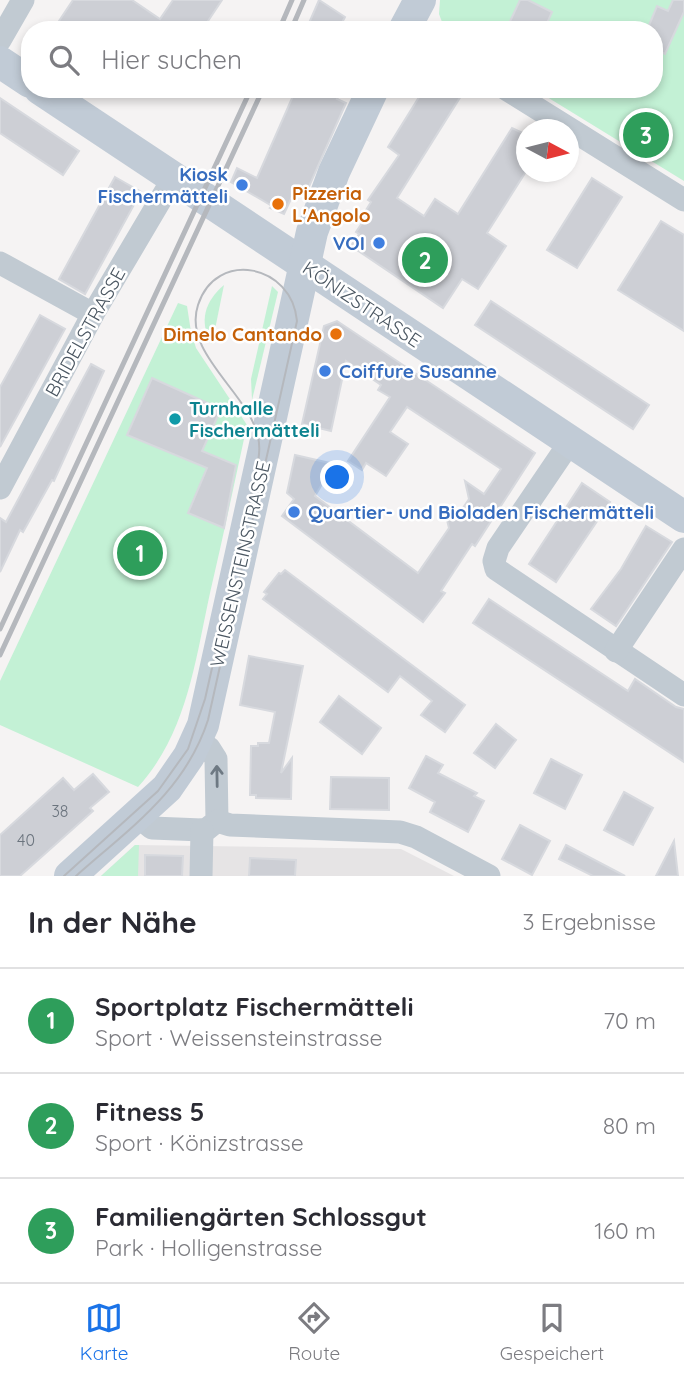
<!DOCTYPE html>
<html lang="de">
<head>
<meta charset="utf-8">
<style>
  :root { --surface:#fff; --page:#f7f7f7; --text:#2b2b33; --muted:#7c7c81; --line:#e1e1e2; --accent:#1a73e8 }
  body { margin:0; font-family:Quicksand,sans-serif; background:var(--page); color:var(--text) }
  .compass { position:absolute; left:516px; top:119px; width:63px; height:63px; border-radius:50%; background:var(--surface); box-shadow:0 4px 10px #0003; rotate:97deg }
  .you { position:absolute; left:338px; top:478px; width:24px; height:24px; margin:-18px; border:5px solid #fff; border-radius:50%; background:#1a73e8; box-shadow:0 0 0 10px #1a73e833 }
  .badge { display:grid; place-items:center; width:46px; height:46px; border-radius:50%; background:var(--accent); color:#fff; font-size:23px; font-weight:700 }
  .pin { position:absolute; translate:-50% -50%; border:4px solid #fff; box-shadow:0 2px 7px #0006 }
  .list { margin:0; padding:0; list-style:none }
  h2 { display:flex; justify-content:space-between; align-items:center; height:91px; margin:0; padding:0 28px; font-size:30px }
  h2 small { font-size:23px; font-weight:400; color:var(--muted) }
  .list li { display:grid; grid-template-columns:46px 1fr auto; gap:21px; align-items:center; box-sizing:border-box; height:105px; padding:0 28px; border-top:2px solid var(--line) }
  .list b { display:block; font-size:26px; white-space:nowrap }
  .list p { margin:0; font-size:23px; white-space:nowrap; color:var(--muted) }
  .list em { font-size:23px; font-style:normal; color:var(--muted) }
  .icon { flex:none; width:38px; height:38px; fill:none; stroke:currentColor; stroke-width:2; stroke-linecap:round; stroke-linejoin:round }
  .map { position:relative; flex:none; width:684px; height:876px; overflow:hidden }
  .search { position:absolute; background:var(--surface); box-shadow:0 4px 10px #0003; left:21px; right:21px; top:21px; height:77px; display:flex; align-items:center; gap:18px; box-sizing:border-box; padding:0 24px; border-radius:28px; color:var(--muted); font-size:26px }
  .sheet { height:406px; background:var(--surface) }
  nav { display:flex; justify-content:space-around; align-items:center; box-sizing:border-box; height:98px; border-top:2px solid var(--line); background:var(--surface); font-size:19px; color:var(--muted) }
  nav a { display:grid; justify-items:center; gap:4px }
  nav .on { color:var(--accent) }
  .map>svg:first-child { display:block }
  .education { fill:#e6e4e5 }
  .green { fill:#c3f1d5 }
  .building { fill:#cdcfd5; stroke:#d7d9de; stroke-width:2 }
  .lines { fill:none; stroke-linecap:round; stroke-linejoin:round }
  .street { stroke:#c1cad2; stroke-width:23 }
  .secondary { stroke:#c1cbd6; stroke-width:32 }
  .tram { stroke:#b5b8bd; stroke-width:2 }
  .rail { stroke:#b5b8bd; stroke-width:5 }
  .oneway { stroke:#6e7983 }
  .shop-dot { fill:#3f7fe0; stroke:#fff; stroke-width:2.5 }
  .food-dot { fill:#e8710a; stroke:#fff; stroke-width:2.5 }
  .culture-dot { fill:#0f9aa8; stroke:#fff; stroke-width:2.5 }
  .labels { text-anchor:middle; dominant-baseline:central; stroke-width:5; stroke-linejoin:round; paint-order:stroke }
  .number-label { font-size:16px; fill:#6b747e }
  .shop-label { font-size:19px; font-weight:bold; fill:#366cbe; stroke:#fff; text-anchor:end }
  .food-label { font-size:19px; font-weight:bold; fill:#c56008; stroke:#fff; text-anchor:start }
  .street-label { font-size:19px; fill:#4a5661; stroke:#fff }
  .culture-label { font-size:19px; font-weight:bold; fill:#0d838f; stroke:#fff; text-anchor:start }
</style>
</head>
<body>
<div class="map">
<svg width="684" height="876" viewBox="0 0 684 876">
  <rect width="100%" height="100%" fill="#f5f3f3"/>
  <polygon class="education" points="135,845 401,849 454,876 101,876"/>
  <g class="green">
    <polygon points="440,0 684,0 684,181 534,89 654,89 654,30 445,30 439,14"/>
    <path d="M224,285L212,344C198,322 205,301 224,285Z"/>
    <polygon points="272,286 278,292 252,400 251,379"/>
    <path d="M178,303L187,306L191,332L196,348L247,425C235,481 223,537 210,593C195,662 187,733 138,787L0,725V681Z"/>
    <polygon points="135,845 139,845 138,876 101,876"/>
  </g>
  <g class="building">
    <polygon points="73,0 132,0 160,19 173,0 222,0 202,30 53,30"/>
    <polygon points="319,0 345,17 338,30 306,30"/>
    <polygon points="520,0 528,0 552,12 544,30 506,30"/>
    <polygon points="673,0 684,0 684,12 665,54 654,49 654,30 647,30 657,6 668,11"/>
    <polygon points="296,89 342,89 337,99 346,103 307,191 297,186 284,214 270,208 272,206 231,182 237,168 257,178"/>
    <polygon points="424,89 450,89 461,96 397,198 424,216 435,199 458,214 512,128 527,135 527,170 487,233 506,246 478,289 462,279 443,308 351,246 359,234 356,232 366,217 363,215 371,202 368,200 399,155 388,147"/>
    <polygon points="0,98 79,151 63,175 0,133"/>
    <polygon points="115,177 141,192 85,294 59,279"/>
    <polygon points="592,178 622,197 577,268 547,250"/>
    <polygon points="661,221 684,235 684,331 618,290"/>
    <polygon points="491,301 649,405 633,429 475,325"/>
    <polygon points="40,315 65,329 0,447 0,387"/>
    <polygon points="337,321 535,453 475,546 472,544 441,591 445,593 423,622 282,516 294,499 287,493 295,455 334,464 315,496 418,573 449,528 447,520 456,518 469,499 465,481 484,494 501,469 407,407 390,432 408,444 386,476 366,463 362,470 348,461 390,397 378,390 381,385 346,361 331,431 302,424 324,326"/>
    <polygon points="91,364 104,371 54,481 52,480 23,532 20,530 0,572 0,518 6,522"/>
    <polygon points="152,378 221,409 202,451 236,465 224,528 188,513 207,468 127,435"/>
    <polygon points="582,483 610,502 556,582 529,564"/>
    <polygon points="646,526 672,542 616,626 591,609 621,569"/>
    <polygon points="285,570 465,705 445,732 421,715 432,701 400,676 388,692 263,599 267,594 264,592 279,573 281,574"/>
    <polygon points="489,599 628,691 635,679 676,707 684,709 684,762 473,623"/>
    <polygon points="249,656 303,666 281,773 292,758 291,799 256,798 256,795 250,795 251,746 258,746 258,743 269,743 275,712 240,705"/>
    <polygon points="339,696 381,728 362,754 320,722"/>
    <polygon points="496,724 516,740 495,768 474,753"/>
    <polygon points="426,756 443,765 438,773 477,793 474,796 484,801 468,832 430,812 435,802 409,788"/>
    <polygon points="551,759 582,775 565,809 534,793"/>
    <polygon points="93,774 109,792 90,808 93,811 20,876 0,876 0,835 63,778 74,790"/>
    <polygon points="331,777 389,778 389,810 330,809"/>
    <polygon points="624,792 653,808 633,845 604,830"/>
    <polygon points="520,825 550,841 532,875 502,859"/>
    <polygon points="674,841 678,876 656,876"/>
    <polygon points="566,845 625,876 593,876 559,859"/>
    <polygon points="145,855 183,856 182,876 145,876"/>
    <polygon points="250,858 296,860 295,876 249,876"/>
  </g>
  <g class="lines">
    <g class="street">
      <polyline points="0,40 23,0"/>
      <polyline points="506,89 684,200"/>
      <polyline points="0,263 93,314"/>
      <polyline points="570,442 498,548 494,561 496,569 684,695"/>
      <polyline points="0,488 93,314 174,177"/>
      <polyline points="616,651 684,549"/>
      <polyline points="137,816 152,828 202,830 207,829 217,821 216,759 209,748 196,740"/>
      <polyline points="217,821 230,825 400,832 416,837 489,876"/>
      <polyline points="201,876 202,830"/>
    </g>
    <g class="secondary">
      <polyline points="404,30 420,0"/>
      <polyline points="0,62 30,82"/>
      <polyline points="40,89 684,517"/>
      <polyline points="70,876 167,788 189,756 203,725 312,232 334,172 373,89"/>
    </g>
    <path class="tram" d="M64,876L158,791L188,749L205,699L256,474C258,462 261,449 258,437C249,393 182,353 198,305C216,249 292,264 297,321L208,720C185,791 130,828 76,876"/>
    <g class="rail">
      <polyline points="279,30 292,0"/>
      <polyline points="291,30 304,0"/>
      <polyline points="0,629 251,89"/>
      <polyline points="0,655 263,89"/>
    </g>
  </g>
  <defs><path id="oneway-shaft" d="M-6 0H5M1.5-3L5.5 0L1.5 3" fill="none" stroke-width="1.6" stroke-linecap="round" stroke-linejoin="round" transform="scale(1.75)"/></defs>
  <use class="oneway" href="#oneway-shaft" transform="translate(217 776) rotate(-91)"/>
  <g class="shop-dot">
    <circle cx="242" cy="185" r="7"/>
    <circle cx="379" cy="243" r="7"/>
    <circle cx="325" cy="371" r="7"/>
    <circle cx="294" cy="512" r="7"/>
  </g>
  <g class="food-dot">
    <circle cx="278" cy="204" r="7"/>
    <circle cx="336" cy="334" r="7"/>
  </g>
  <circle class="culture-dot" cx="175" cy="419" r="7"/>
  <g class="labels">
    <g class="number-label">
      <text x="60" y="811">38</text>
      <text x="26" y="840">40</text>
    </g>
    <g class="shop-label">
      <text x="228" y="174">Kiosk<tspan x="228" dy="22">Fischermätteli</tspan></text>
      <text x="365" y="243">VOI</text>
      <text x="339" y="371" text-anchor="start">Coiffure Susanne</text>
      <text x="308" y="512" text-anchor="start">Quartier- und Bioladen Fischermätteli</text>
    </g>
    <g class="food-label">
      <text x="292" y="193">Pizzeria<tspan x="292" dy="22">L'Angolo</tspan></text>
      <text x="322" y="334" text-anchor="end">Dimelo Cantando</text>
    </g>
    <g class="street-label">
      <text transform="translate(362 304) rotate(34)">KÖNIZSTRASSE</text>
      <text transform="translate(85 332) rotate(-61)">BRIDELSTRASSE</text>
      <text transform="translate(240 564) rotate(-77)">WEISSENSTEINSTRASSE</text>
    </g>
    <g class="culture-label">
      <text x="189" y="408">Turnhalle<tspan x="189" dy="22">Fischermätteli</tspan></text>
    </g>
  </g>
</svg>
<svg class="compass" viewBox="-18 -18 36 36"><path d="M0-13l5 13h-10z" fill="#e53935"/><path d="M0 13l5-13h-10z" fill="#7c7c81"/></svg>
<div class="you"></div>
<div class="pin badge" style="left:140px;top:553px;background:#2e9e5b">1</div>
<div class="pin badge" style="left:425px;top:260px;background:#2e9e5b">2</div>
<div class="pin badge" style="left:646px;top:135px;background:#2e9e5b">3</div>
<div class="search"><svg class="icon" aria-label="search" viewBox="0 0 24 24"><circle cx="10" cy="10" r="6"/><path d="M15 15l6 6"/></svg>Hier suchen</div>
</div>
<section class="sheet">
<h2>In der Nähe<small>3 Ergebnisse</small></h2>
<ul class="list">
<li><span class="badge" style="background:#2e9e5b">1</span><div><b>Sportplatz Fischermätteli</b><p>Sport · Weissensteinstrasse</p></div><em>70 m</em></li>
<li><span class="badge" style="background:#2e9e5b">2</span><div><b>Fitness 5</b><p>Sport · Könizstrasse</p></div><em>80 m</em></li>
<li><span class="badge" style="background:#2e9e5b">3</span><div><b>Familiengärten Schlossgut</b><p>Park · Holligenstrasse</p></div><em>160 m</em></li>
</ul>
</section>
<nav>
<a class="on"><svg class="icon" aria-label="map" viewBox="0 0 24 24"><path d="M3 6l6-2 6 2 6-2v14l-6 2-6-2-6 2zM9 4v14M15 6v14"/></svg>Karte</a>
<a><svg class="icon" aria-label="directions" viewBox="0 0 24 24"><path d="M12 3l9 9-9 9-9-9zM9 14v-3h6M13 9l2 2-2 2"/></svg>Route</a>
<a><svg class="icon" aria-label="saved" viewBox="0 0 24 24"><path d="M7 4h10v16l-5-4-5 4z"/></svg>Gespeichert</a>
</nav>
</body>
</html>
